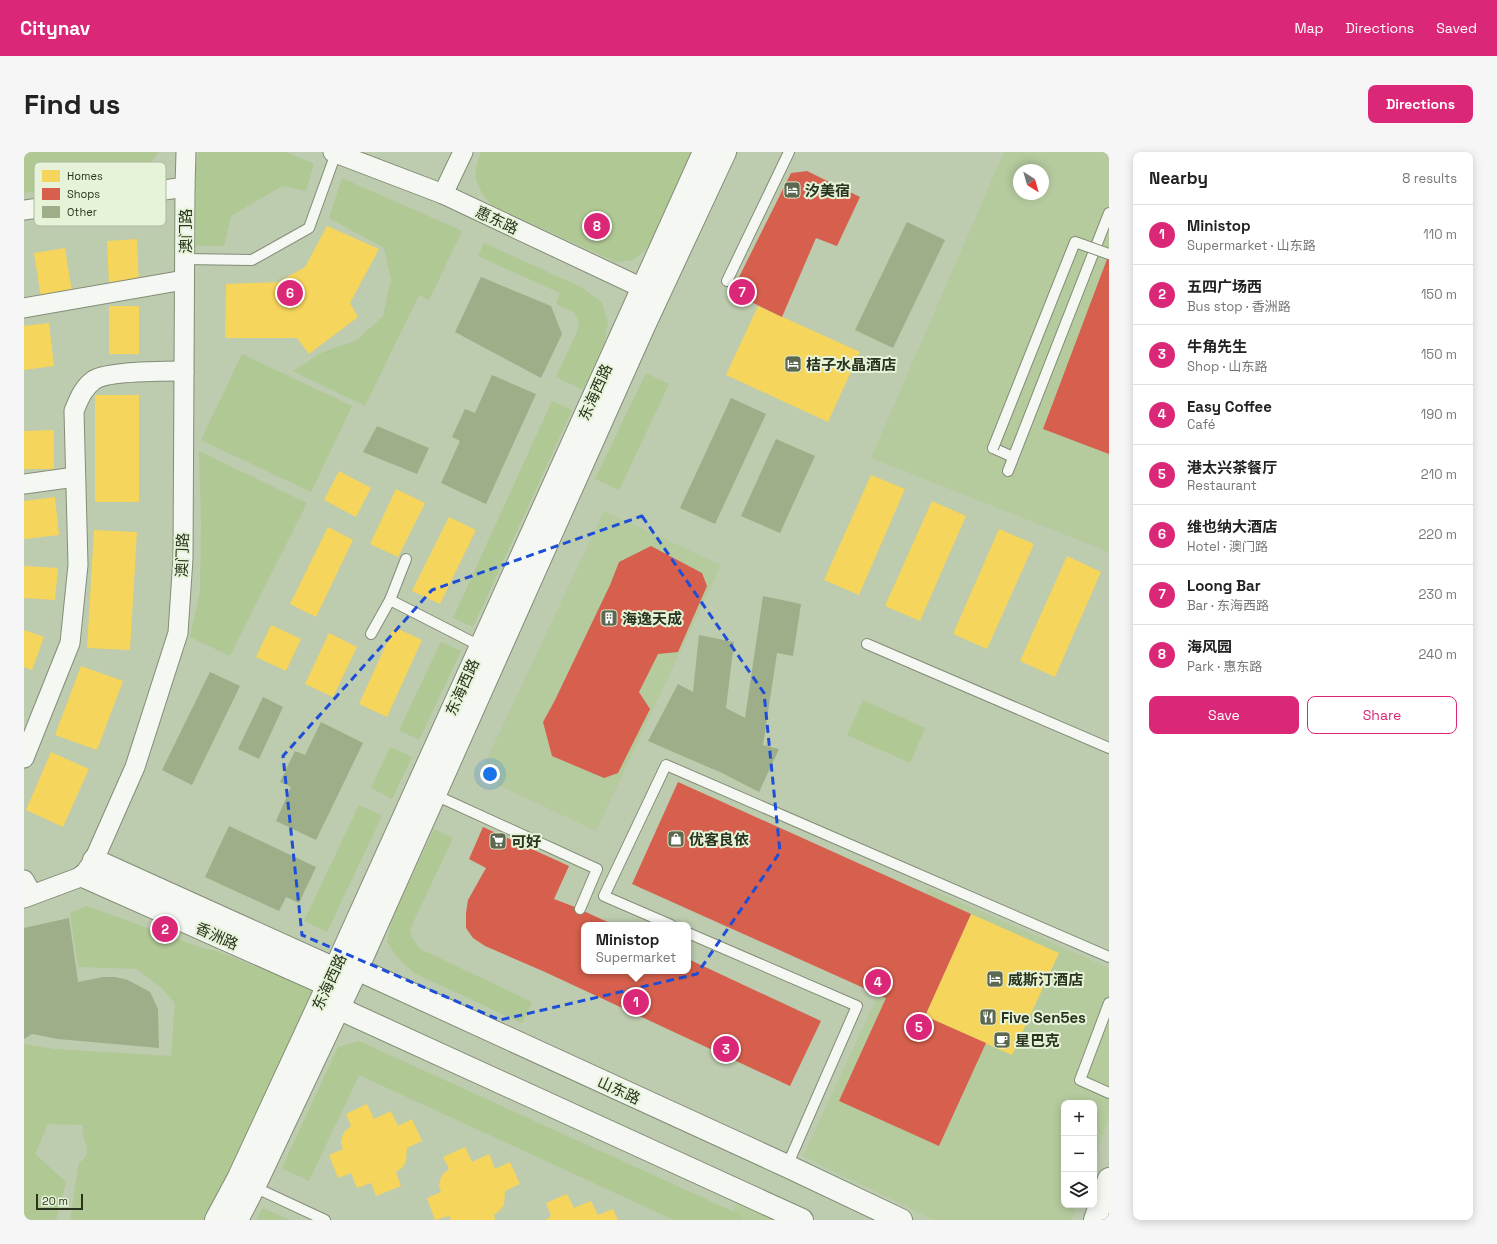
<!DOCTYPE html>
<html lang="en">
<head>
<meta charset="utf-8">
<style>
  :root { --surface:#fff; --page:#f6f6f6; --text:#222; --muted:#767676; --line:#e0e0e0; --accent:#db2777 }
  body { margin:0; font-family:"Space Grotesk","Noto Sans SC",sans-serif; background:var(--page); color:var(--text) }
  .controls { position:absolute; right:12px; bottom:12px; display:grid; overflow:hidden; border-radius:8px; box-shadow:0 2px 10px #0003 }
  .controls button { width:36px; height:36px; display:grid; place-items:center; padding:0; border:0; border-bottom:1px solid var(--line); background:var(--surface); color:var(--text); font:20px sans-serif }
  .compass { position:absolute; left:989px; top:12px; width:36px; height:36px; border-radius:50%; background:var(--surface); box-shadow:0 2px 10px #0003; rotate:143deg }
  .scale { position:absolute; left:12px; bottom:10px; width:47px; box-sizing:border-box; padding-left:4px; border:2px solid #29331e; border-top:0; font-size:11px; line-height:14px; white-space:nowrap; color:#29331e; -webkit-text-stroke:3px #e6f3d8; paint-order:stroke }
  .you { position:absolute; left:466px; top:622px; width:14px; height:14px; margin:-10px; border:3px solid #fff; border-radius:50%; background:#1a73e8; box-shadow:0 0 0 6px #1a73e833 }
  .badge { display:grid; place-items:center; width:26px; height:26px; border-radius:50%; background:var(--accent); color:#fff; font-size:13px; font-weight:700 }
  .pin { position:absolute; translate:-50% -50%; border:2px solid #fff; box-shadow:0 1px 4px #0006 }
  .popup { position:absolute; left:557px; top:770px; width:110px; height:52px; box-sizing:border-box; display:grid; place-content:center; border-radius:8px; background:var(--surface); filter:drop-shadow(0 1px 3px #0005); font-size:13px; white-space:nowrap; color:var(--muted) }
  .popup b { font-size:15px; color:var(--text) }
  .popup::after { content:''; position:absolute; left:50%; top:100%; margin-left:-8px; border:8px solid transparent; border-top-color:var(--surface) }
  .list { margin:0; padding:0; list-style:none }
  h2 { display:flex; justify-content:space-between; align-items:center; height:52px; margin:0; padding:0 16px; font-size:17px }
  h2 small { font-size:13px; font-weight:400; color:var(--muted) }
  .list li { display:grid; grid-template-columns:26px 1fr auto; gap:12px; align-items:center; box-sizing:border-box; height:60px; padding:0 16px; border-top:1px solid var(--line) }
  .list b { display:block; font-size:15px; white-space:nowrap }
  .list p { margin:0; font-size:13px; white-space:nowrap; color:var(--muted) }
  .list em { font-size:13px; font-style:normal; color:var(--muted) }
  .actions { display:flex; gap:8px; padding:12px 16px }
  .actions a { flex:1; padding:9px 0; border:1px solid var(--accent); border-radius:8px; text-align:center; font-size:14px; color:var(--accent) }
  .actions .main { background:var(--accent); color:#fff }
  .icon { flex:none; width:22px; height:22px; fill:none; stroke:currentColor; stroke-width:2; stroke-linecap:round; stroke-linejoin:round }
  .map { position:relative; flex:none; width:1085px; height:1068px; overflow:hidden; border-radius:8px }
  header { display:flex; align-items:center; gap:24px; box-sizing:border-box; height:56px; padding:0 20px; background:var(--accent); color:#fff }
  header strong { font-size:19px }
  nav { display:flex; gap:22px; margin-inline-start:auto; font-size:14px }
  .intro { display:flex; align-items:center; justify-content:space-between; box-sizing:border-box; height:96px; padding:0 24px }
  h1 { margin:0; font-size:28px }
  .button { padding:10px 18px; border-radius:8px; background:var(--accent); color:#fff; font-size:14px; font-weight:700 }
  main { display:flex; gap:24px; padding:0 24px }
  aside { flex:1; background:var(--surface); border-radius:8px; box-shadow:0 2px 10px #0003 }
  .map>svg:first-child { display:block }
  .built { fill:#b5cb9e; fill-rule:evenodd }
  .green { fill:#b0c894 }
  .homes { fill:#f6d55c }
  .shops { fill:#d6604d }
  .building { fill:#9eae88 }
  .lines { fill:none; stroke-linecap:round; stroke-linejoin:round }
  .service-casing { stroke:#838d77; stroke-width:12 }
  .minor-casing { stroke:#838d77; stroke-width:21 }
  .tertiary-casing { stroke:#838d77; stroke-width:24 }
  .secondary-casing { stroke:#838d77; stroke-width:24 }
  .primary-casing { stroke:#838d77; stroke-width:24 }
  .service { stroke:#f5f7f3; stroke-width:10 }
  .minor { stroke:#f5f7f3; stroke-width:19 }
  .tertiary { stroke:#f5f7f3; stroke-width:22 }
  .secondary { stroke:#f5f7f3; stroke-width:22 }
  .primary { stroke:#f5f7f3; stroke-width:22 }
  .service-bridge-casing { stroke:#838d77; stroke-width:12; stroke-linecap:butt }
  .service-bridge { stroke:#f5f7f3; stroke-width:10 }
  .marked { fill:none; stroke:#1d4ed8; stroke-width:3; stroke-dasharray:8 5; stroke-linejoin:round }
  .labels { text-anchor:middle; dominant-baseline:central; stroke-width:4; stroke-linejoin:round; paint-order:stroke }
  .poi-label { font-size:15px; font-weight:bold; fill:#29331e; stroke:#e6f3d8; text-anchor:start }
  .street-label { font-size:15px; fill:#29331e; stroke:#e6f3d8 }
  .key { fill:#e6f3d8; stroke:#adb9a0; stroke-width:1 }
  .key-label { font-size:11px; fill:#29331e }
</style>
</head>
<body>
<header>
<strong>Citynav</strong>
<nav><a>Map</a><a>Directions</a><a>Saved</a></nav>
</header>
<div class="intro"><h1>Find us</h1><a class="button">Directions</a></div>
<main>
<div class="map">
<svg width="1085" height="1068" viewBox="0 0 1085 1068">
  <rect width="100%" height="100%" fill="#bdcbae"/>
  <g class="built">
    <path d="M980,0H1085V400L847,306ZM995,18H1019V42H995Z"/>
    <polygon points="580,359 697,413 572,679 455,624"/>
    <polygon points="904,736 1085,816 1085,966 1070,1007 1070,951 1040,951 1040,1053 1053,1053 1048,1068 910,1068 779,1004"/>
    <polygon points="713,1050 750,1068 705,1068"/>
  </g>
  <g class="green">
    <polygon points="0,0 135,0 117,23 0,41"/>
    <polygon points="175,0 262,0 290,12 282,39 258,34 207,64 200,94 172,94 172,11"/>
    <path d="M457,0H668L624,95L610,108L592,110L467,53C451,32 447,25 457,0Z"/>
    <polygon points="318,26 438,79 405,148 395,143 341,254 269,219 299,200 333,188 359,164 367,127 360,96 305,66"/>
    <polygon points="460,91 559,136 578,151 584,171 580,192 559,238 532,225 553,180 555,170 550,161 532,152 536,141 454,104"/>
    <polygon points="218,202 328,254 287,340 177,288"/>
    <polygon points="622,221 645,232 595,338 571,327"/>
    <polygon points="528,249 548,258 449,475 429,466"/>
    <polygon points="175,299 283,351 206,504 166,485 176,440 177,371"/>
    <polygon points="417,490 437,499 395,588 375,578"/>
    <polygon points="839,548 901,576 886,611 823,583"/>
    <polygon points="366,595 388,605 368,647 347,636"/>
    <polygon points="335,653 358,664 303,780 280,769"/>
    <polygon points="410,677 429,686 386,777 388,785 396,797 508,850 498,871 390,821 373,805 363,790 367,770"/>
    <path d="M63,754L178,796L193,799L292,839L185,1068H46L55,1011C67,1003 63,996 60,986C58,982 59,977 59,973L24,972L11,1002L42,1030L32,1068H0V892L31,897L147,904L151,851L138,836L113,817L54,815L46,761Z"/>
    <polygon points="335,889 719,1064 717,1068 650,1068 335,923 285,1029 258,1016 314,895"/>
    <polygon points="238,1056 266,1068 233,1068"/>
  </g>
  <g class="homes">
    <polygon points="303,74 355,97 326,151 334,165 285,202 273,186 201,186 202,132 254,130 281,115"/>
    <polygon points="113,87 115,133 85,134 83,89"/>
    <polygon points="41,96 48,140 17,145 10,101"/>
    <rect x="85" y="154" width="30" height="48"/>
    <polygon points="734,154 836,200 804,270 702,223"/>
    <polygon points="25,171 30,214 0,218 0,174"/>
    <rect x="71" y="243" width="44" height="107"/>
    <polygon points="30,278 30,317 0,317 0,279"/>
    <polygon points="315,319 347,336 332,365 300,348"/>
    <polygon points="847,323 881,337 835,443 800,428"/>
    <polygon points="372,337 401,351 374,405 346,392"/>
    <polygon points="31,345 35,383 0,387 0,349"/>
    <polygon points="908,349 942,364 896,469 861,454"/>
    <polygon points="425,365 452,378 416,452 388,439"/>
    <polygon points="304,375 329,388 292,465 266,452"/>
    <polygon points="975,377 1010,392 963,497 929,482"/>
    <polygon points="70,378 113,380 106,498 63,496"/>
    <polygon points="1043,404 1077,420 1031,525 996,509"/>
    <polygon points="0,414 34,416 31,448 0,446"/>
    <polygon points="247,473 277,487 262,519 232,505"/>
    <polygon points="370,475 398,488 363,565 335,552"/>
    <polygon points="0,478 20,485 8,518 0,515"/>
    <polygon points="305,481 333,495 309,545 281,532"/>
    <polygon points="57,514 99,529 73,598 31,583"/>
    <polygon points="27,600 65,617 39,675 2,658"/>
    <polygon points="947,762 1035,801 988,903 901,864"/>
    <polygon points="343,952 350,967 367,959 374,974 388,967 398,989 383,996 382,1010 378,1016 372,1020 377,1034 352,1044 347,1031 333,1036 327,1021 314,1026 305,1003 319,997 317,991 318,985 321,979 327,974 322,962"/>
    <polygon points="441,995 448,1010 465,1002 471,1017 486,1010 496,1032 481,1039 480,1053 475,1059 470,1063 471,1068 427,1068 425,1064 411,1068 403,1046 417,1040 415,1034 416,1028 419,1022 425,1017 419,1005"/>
    <polygon points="543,1042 550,1056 567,1049 574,1063 589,1057 594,1068 522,1068 527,1064 522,1051"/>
  </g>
  <g class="shops">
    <polygon points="783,19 836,45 813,94 792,86 758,165 719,146 713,129 767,21"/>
    <polygon points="1085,102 1085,302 1019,277"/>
    <polygon points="627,394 678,421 683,434 654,500 634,502 615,540 626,557 594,621 580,626 528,604 519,570 531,548 586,433 595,410"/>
    <polygon points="654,630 947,762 901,864 962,891 915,994 815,949 862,846 608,732"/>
    <polygon points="459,675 545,714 530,747 551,755 590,773 560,773 560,819 664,819 664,807 797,869 766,934 521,820 461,794 449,786 442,776 442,761 444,748 462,716 445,707"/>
  </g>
  <g class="building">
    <polygon points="883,70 921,88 869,196 831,178"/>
    <polygon points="457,125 527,154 538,182 517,226 431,180"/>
    <polygon points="468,223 512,242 462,352 417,331 436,289 428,285 441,257 451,261"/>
    <polygon points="707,246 742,262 691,372 656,356"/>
    <polygon points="353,274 405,296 393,322 339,300"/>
    <polygon points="752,287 791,304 756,381 717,364"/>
    <polygon points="739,444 777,452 769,504 753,501 739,593 755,597 735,640 698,621 624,589 654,532 669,540 675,483 710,490 702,556 721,566"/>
    <polygon points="186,520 216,534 168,633 138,618"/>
    <polygon points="239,545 259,555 235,607 214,597"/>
    <polygon points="297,570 339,591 292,688 252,669 267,635 256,630 271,599 281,603"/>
    <polygon points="205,674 292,715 275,751 262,745 255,759 181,725"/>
    <polygon points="45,766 54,830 79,825 91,825 104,828 126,840 134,857 135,896 34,887 8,882 0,887 0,776"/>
  </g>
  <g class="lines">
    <g class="service-casing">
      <g id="service">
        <polyline points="160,107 228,108 285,76 312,1"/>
        <polyline points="703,129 765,0"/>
        <polyline points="969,296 989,305"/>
        <polyline points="984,319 1085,61"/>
        <polyline points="366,448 456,494"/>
        <polyline points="347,482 366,448 382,407"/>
        <polyline points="843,492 1085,596"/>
        <polyline points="411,643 573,717 556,757"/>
        <polyline points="647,773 580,744 642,613 1085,805"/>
        <polyline points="664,781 833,854 763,1014"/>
        <polyline points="1085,851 1056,928 1085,941"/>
        <polyline points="230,1035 301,1068"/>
      </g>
    </g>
    <g class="minor-casing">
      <g id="minor">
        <polyline points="309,0 419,42 631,142"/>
        <polyline points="419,42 439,0"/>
        <polyline points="0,58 161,35"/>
        <polyline points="0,156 160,128"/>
        <polyline points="0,332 51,325"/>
        <path d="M0,606L46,491L54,413L50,259C55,247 59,236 70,228C83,219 142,219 160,219"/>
        <polyline points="0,728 8,742"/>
        <polyline points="0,746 59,724 70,708 111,615 154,481 159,406 161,35 162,0"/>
      </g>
    </g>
    <g class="tertiary-casing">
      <g id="tertiary">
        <polyline points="70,708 311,817"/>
        <polyline points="59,724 304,833"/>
      </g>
    </g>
    <g class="secondary-casing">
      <g id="secondary">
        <polyline points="319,817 333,817 763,1014 877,1068"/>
        <polyline points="308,843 314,856 778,1068"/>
        <polyline points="192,1068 214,1027 304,833 680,0"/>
        <polyline points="213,1068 230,1035 333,817 619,176 701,0"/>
      </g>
    </g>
    <g class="primary-casing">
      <polyline id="primary" points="1071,1068 1085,1027"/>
    </g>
    <use href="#service" class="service"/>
    <use href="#minor" class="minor"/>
    <use href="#tertiary" class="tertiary"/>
    <use href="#secondary" class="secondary"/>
    <use href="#primary" class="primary"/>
    <g class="service-bridge-casing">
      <polyline id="service-bridge" points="969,296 1051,90 1085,102"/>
    </g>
    <use href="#service-bridge" class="service-bridge"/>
  </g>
  <path class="marked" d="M618,364L740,541L756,700L673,822L476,868L278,783L259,604L408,438Z"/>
  <defs>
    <g id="hotel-square" transform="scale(0.9)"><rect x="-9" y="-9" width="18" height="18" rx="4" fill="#5d6850" stroke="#e6f3d8"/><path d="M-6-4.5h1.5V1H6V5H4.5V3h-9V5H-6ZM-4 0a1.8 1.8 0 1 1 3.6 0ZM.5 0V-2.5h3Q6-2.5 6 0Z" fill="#fff"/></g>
    <g id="building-square" transform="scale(0.9)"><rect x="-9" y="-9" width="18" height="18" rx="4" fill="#5d6850" stroke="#e6f3d8"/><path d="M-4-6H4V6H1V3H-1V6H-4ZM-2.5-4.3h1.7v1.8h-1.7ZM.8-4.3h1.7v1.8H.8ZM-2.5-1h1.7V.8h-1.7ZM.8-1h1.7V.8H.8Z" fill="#fff"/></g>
    <g id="shop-square" transform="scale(0.9)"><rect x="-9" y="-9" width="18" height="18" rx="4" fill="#5d6850" stroke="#e6f3d8"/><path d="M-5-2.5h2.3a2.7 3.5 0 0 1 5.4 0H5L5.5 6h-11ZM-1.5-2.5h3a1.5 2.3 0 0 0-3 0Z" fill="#fff"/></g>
    <g id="supermarket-square" transform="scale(0.9)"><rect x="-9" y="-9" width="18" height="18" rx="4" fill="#5d6850" stroke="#e6f3d8"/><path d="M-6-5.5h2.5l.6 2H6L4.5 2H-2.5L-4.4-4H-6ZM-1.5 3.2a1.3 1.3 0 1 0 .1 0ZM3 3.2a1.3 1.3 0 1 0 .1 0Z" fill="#fff"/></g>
    <g id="restaurant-square" transform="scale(0.9)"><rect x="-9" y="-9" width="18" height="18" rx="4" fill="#5d6850" stroke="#e6f3d8"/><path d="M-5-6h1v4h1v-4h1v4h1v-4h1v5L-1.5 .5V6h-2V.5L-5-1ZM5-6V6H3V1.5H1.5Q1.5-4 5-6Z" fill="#fff"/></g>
    <g id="cafe-square" transform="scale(0.9)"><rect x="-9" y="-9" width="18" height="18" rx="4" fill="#5d6850" stroke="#e6f3d8"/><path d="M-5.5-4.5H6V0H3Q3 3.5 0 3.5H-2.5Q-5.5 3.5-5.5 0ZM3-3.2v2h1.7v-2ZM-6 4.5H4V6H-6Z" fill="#fff"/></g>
  </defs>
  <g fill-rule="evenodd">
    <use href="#hotel-square" x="768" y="38"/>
    <use href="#hotel-square" x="769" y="212"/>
    <use href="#building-square" x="585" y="466"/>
    <use href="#shop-square" x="652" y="687"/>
    <use href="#supermarket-square" x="474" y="689"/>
    <use href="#hotel-square" x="971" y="827"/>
    <use href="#restaurant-square" x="964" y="865"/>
    <use href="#cafe-square" x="978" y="888"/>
  </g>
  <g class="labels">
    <g class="poi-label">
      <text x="781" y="38">汐美宿</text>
      <text x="782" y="212">桔子水晶酒店</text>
      <text x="598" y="466">海逸天成</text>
      <text x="665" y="687">优客良依</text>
      <text x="487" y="689">可好</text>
      <text x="984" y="827">威斯汀酒店</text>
      <text x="977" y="865">Five Sen5es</text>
      <text x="991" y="888">星巴克</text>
    </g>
    <g class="street-label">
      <text transform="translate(473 68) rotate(25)">惠东路</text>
      <text transform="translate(161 79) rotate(-90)">澳门路</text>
      <text transform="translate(571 240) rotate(-66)">东海西路</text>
      <text transform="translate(158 403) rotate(-88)">澳门路</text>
      <text transform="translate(438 535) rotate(-66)">东海西路</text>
      <text transform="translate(193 784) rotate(24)">香洲路</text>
      <text transform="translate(305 830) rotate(-65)">东海西路</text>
      <text transform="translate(595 938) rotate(25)">山东路</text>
    </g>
  </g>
  <rect x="10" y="10" width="132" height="64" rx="6" class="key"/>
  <rect x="18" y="18" width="18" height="12" fill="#f6d55c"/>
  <rect x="18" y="36" width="18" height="12" fill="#d6604d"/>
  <rect x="18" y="54" width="18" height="12" fill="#9eae88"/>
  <g class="key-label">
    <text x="43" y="28">Homes</text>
    <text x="43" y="46">Shops</text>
    <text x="43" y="64">Other</text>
  </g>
</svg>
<div class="controls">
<button>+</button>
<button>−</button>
<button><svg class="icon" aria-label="layers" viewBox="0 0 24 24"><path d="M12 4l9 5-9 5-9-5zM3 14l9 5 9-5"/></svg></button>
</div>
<svg class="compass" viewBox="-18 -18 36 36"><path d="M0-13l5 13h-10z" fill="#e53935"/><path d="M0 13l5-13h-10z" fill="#767676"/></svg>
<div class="scale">20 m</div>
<div class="you"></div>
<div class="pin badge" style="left:612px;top:850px">1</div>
<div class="popup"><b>Ministop</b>Supermarket</div>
<div class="pin badge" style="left:141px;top:777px">2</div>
<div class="pin badge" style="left:702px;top:897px">3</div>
<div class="pin badge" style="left:854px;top:830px">4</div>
<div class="pin badge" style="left:895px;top:875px">5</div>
<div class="pin badge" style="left:266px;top:141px">6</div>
<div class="pin badge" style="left:718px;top:140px">7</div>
<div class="pin badge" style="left:573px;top:74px">8</div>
</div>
<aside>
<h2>Nearby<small>8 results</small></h2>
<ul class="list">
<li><span class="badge">1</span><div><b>Ministop</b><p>Supermarket · 山东路</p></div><em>110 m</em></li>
<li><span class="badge">2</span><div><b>五四广场西</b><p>Bus stop · 香洲路</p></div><em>150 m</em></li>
<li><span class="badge">3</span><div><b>牛角先生</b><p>Shop · 山东路</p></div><em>150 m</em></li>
<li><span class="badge">4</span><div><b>Easy Coffee</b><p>Café</p></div><em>190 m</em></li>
<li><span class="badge">5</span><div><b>港太兴茶餐厅</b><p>Restaurant</p></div><em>210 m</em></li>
<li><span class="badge">6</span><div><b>维也纳大酒店</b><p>Hotel · 澳门路</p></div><em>220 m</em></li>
<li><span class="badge">7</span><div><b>Loong Bar</b><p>Bar · 东海西路</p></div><em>230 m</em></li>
<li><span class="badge">8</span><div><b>海风园</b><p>Park · 惠东路</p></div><em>240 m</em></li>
</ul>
<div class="actions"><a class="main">Save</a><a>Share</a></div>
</aside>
</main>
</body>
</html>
